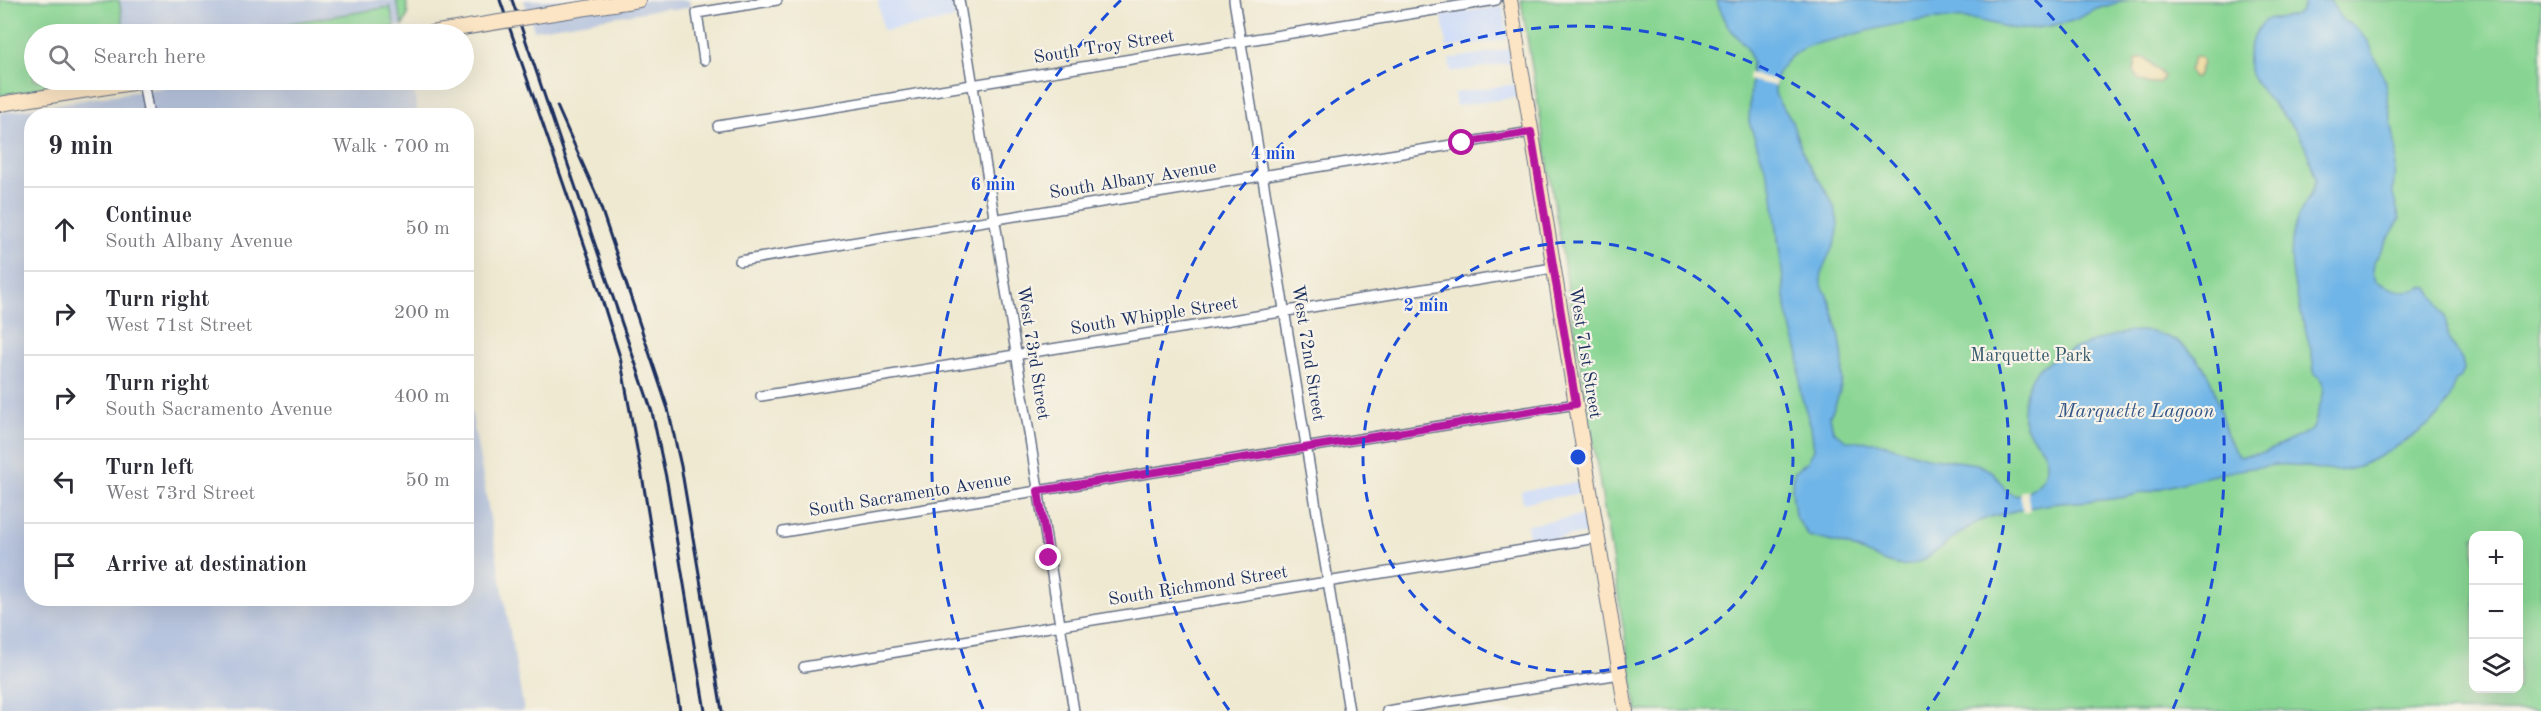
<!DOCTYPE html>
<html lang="en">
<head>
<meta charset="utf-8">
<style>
  :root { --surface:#fff; --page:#f7f7f7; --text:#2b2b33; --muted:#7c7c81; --line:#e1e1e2 }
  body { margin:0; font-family:"Old Standard TT",serif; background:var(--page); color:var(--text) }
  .controls { position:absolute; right:18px; bottom:18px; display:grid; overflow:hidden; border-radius:12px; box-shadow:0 6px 24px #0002 }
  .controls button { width:54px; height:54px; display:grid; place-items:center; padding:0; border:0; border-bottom:2px solid var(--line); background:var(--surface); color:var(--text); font:30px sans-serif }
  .stop { position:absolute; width:18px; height:18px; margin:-14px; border:4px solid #b5179e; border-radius:50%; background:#fff }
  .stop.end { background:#b5179e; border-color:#fff; box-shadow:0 2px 6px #0008 }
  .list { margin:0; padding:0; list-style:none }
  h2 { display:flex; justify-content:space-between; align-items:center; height:78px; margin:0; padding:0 24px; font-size:26px }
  h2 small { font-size:20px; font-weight:400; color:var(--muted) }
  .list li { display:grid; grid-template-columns:39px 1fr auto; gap:18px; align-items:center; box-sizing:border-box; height:84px; padding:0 24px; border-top:2px solid var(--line) }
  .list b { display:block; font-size:22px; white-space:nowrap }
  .list p { margin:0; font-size:20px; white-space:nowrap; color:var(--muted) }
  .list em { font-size:20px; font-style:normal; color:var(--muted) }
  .icon { flex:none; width:33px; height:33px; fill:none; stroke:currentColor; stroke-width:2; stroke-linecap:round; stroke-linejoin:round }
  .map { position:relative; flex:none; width:2541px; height:711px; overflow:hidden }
  .search { position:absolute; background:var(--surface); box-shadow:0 6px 24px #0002; left:24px; top:24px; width:450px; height:66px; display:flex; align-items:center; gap:15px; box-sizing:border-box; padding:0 21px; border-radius:33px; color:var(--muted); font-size:22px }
  .panel { position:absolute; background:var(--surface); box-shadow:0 6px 24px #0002; left:24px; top:108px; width:450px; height:498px; border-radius:24px }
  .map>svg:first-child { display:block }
  .built { fill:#ccdbfa }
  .industrial { fill:#b8c5de }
  .green { fill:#88d593; stroke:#528278; stroke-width:1.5; fill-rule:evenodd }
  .sand { fill:#eeda9e; stroke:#84847e; stroke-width:1.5 }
  .water { fill:#70b5e7; stroke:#4672a2; stroke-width:1.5 }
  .pier { fill:#efe9d1 }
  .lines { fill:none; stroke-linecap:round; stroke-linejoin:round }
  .street-casing { stroke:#657086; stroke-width:12 }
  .secondary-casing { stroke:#657086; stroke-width:16 }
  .street { stroke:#fff; stroke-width:9 }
  .secondary { stroke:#fce5c4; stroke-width:14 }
  .rail { stroke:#1b2f5e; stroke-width:3 }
  .secondary-bridge-casing { stroke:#657086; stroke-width:16; stroke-linecap:butt }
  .secondary-bridge { stroke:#fce5c4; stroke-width:14 }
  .route { stroke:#b5179e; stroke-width:8 }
  .ring { fill:none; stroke:#1d4ed8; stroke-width:3; stroke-dasharray:10 8 }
  .labels { text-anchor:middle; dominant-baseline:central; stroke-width:4.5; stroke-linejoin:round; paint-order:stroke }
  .street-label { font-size:18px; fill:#1b2f5e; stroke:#f7f3e8 }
  .park-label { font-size:18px; fill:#36586b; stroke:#f7f3e8 }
  .water-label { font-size:20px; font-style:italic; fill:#355787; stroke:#f7f3e8 }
  .centre { fill:#1d4ed8; stroke:#f7f3e8; stroke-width:3 }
  .ring-label { font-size:18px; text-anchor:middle; font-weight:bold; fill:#1d4ed8; stroke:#f7f3e8; stroke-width:4.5; stroke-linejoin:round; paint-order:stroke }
</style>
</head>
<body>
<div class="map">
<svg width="2541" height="711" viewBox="0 0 2541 711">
  <rect width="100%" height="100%" fill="#f7f3e8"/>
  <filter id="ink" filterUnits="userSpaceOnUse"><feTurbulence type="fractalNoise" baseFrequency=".0167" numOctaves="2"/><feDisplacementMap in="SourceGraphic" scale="12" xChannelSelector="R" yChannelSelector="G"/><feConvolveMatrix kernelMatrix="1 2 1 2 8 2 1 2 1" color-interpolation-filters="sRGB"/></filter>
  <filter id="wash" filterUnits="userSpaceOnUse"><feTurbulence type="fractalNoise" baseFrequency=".008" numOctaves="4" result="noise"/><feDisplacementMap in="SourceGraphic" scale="24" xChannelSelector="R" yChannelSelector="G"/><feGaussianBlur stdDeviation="1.35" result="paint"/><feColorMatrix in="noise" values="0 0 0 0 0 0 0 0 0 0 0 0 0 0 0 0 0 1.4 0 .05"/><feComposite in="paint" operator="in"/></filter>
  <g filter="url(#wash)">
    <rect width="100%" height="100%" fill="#efe9d1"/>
    <g class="built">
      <polygon points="878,0 951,0 955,19 883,31"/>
      <polygon points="1503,6 1508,39 1447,48 1442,15"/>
      <polygon points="1510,49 1512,63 1451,72 1449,59"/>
      <polygon points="1515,84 1517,97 1456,106 1454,93"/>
      <polygon points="1580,482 1582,493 1523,503 1521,491"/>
      <polygon points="1585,515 1588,533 1530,543 1527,525"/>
    </g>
    <g class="industrial">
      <polygon points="119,0 396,0 403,26 395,27 389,7 222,34 125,34"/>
      <polygon points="524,0 689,0 690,7 674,10 667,8 534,30"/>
      <polygon points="211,80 412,80 418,115 32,116 32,598 466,598 467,387 524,711 0,711 0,113"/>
    </g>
    <g class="green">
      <polygon points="0,0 119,0 125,34 34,34 34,80 98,80 0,96"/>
      <polygon points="396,0 406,0 408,14 403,26"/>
      <path d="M1521,0H2541V711H1637ZM2474,536H2518V688H2474Z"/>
      <polygon points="390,7 395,27 349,34 222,34"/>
    </g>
    <g class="sand">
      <polygon points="2198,56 2201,57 2203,63 2198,76 2193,78 2189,71 2194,57"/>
      <path d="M2141,58H2146C2151,64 2162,72 2164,77L2161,82L2149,84L2138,79L2134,71L2136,60Z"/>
    </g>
    <path class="water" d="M1716,0H2128C2118,3 2107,5 2097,9C2090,11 2084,16 2077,19C2062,25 2044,27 2028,29C2009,31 1990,21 1970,19C1926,16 1883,26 1841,38C1829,41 1817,43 1806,47C1786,56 1767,79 1778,101C1781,107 1788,112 1791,119C1796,134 1800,148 1807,161C1819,182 1837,201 1838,226C1839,246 1820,262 1821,282C1822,288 1828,296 1830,302C1843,342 1851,378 1830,416L1833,431L1848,441L1877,442L1926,457L1977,464L1993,472L2007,492L2017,496C2030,491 2046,482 2047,466C2049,447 2028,441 2024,419C2021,405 2027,383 2036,372C2050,354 2118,331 2140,331C2167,331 2195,349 2207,373C2213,384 2217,399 2220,411C2225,427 2228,445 2240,456L2264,453L2312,430C2316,424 2316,418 2318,411C2323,397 2329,384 2315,374C2312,365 2313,356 2310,347C2300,308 2284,265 2295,225C2299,208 2313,196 2316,179C2311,165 2307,145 2297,132C2270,95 2222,71 2265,20C2282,17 2301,22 2305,0H2329L2344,21L2355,27L2368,41L2384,78L2396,149L2393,195L2400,219L2374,262L2373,272L2376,281C2391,290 2406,295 2422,287L2429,288L2437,300L2445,317L2449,340L2462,359L2464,369L2461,377L2455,381C2453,394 2448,404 2440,414C2425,431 2370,465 2347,470C2324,474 2300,462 2276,465C2224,469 2175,486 2125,497C2104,501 2082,501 2061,503C2038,505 2013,511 1990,517C1962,525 1930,562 1909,565C1888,568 1868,552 1849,546C1836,542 1822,540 1809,536L1795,516L1792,489L1794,472L1808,461L1814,449L1811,427L1800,392L1799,355L1787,313L1772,188L1749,122L1752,61L1747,48L1728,26Z"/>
    <g class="pier">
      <polygon points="1749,73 1776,80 1775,86 1748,80"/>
      <polygon points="2027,489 2030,511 2023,513 2020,492"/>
    </g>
  </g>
  <g filter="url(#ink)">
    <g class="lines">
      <g class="street-casing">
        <g id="street">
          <polyline points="959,0 1074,711"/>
          <polyline points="1234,0 1349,711"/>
          <polyline points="704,60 697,13 777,0"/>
          <polyline points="143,81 149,116"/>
          <polyline points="718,126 1496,0"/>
          <polyline points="740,261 1531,132"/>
          <polyline points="761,396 1553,268"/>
          <polyline points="783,532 1576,404"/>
          <polyline points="804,667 1597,538"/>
          <polyline points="1387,711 1620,674"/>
        </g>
      </g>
      <g class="secondary-casing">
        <g id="secondary">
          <polyline points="1510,0 1626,711"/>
          <polyline points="554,13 639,0"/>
          <polyline points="0,104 151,80"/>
        </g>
      </g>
      <use href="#street" class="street"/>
      <use href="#secondary" class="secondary"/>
      <g class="rail">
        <polyline points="500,0 589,258 620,357 643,481 680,711"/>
        <polyline points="512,0 652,412 667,482 705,711"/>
        <polyline points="557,106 597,196 668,409 681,466 722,711"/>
      </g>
      <g class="secondary-bridge-casing">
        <polyline id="secondary-bridge" points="425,34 554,13"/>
      </g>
      <use href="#secondary-bridge" class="secondary-bridge"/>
    </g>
  </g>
  <g class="lines" filter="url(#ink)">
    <polyline class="route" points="1049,558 1038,491 1576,404 1531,132 1462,143"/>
  </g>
  <g class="ring">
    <circle cx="1578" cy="457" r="215"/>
    <path d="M1229 710A431 431 0 1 1 1927 710"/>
    <path d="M983 709A646 646 0 0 1 1121 0M2035 0A646 646 0 0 1 2173 709"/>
  </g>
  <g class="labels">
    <g class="street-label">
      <text transform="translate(1104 47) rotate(-9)">South Troy Street</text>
      <text transform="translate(1133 180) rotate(-9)">South Albany Avenue</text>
      <text transform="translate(1154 316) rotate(-9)">South Whipple Street</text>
      <text transform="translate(1033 353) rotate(81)">West 73rd Street</text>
      <text transform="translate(1308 353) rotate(81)">West 72nd Street</text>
      <text transform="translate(1585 353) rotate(81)">West 71st Street</text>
      <text transform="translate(910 495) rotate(-9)">South Sacramento Avenue</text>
      <text transform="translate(1198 586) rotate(-9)">South Richmond Street</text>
    </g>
    <g class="park-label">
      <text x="2031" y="356">Marquette Park</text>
    </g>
    <g class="water-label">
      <text x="2136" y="412">Marquette Lagoon</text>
    </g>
  </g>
  <circle cx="1578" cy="457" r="9" class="centre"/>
  <g class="ring-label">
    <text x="1273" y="159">4 min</text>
    <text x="993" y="190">6 min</text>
    <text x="1426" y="311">2 min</text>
  </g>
</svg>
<div class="controls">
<button>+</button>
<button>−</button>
<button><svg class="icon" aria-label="layers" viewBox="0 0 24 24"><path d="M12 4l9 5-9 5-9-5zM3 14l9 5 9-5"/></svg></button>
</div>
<div class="stop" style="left:1462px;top:143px"></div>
<div class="stop end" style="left:1049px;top:558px"></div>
<div class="search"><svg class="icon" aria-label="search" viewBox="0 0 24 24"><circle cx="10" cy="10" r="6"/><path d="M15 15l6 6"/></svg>Search here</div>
<section class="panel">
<h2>9 min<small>Walk · 700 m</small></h2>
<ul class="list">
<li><svg class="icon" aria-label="ahead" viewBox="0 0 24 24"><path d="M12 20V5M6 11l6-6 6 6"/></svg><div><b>Continue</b><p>South Albany Avenue</p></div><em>50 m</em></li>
<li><svg class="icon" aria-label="right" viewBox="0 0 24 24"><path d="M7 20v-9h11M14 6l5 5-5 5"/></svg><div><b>Turn right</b><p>West 71st Street</p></div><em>200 m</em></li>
<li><svg class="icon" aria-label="right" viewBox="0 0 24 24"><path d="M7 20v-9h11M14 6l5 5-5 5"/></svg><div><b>Turn right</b><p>South Sacramento Avenue</p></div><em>400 m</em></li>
<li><svg class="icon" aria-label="left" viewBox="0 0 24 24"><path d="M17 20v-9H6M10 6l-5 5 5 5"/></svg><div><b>Turn left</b><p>West 73rd Street</p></div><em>50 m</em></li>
<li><svg class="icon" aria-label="arrive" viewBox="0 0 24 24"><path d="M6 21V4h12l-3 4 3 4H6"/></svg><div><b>Arrive at destination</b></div></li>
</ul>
</section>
</div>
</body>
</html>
